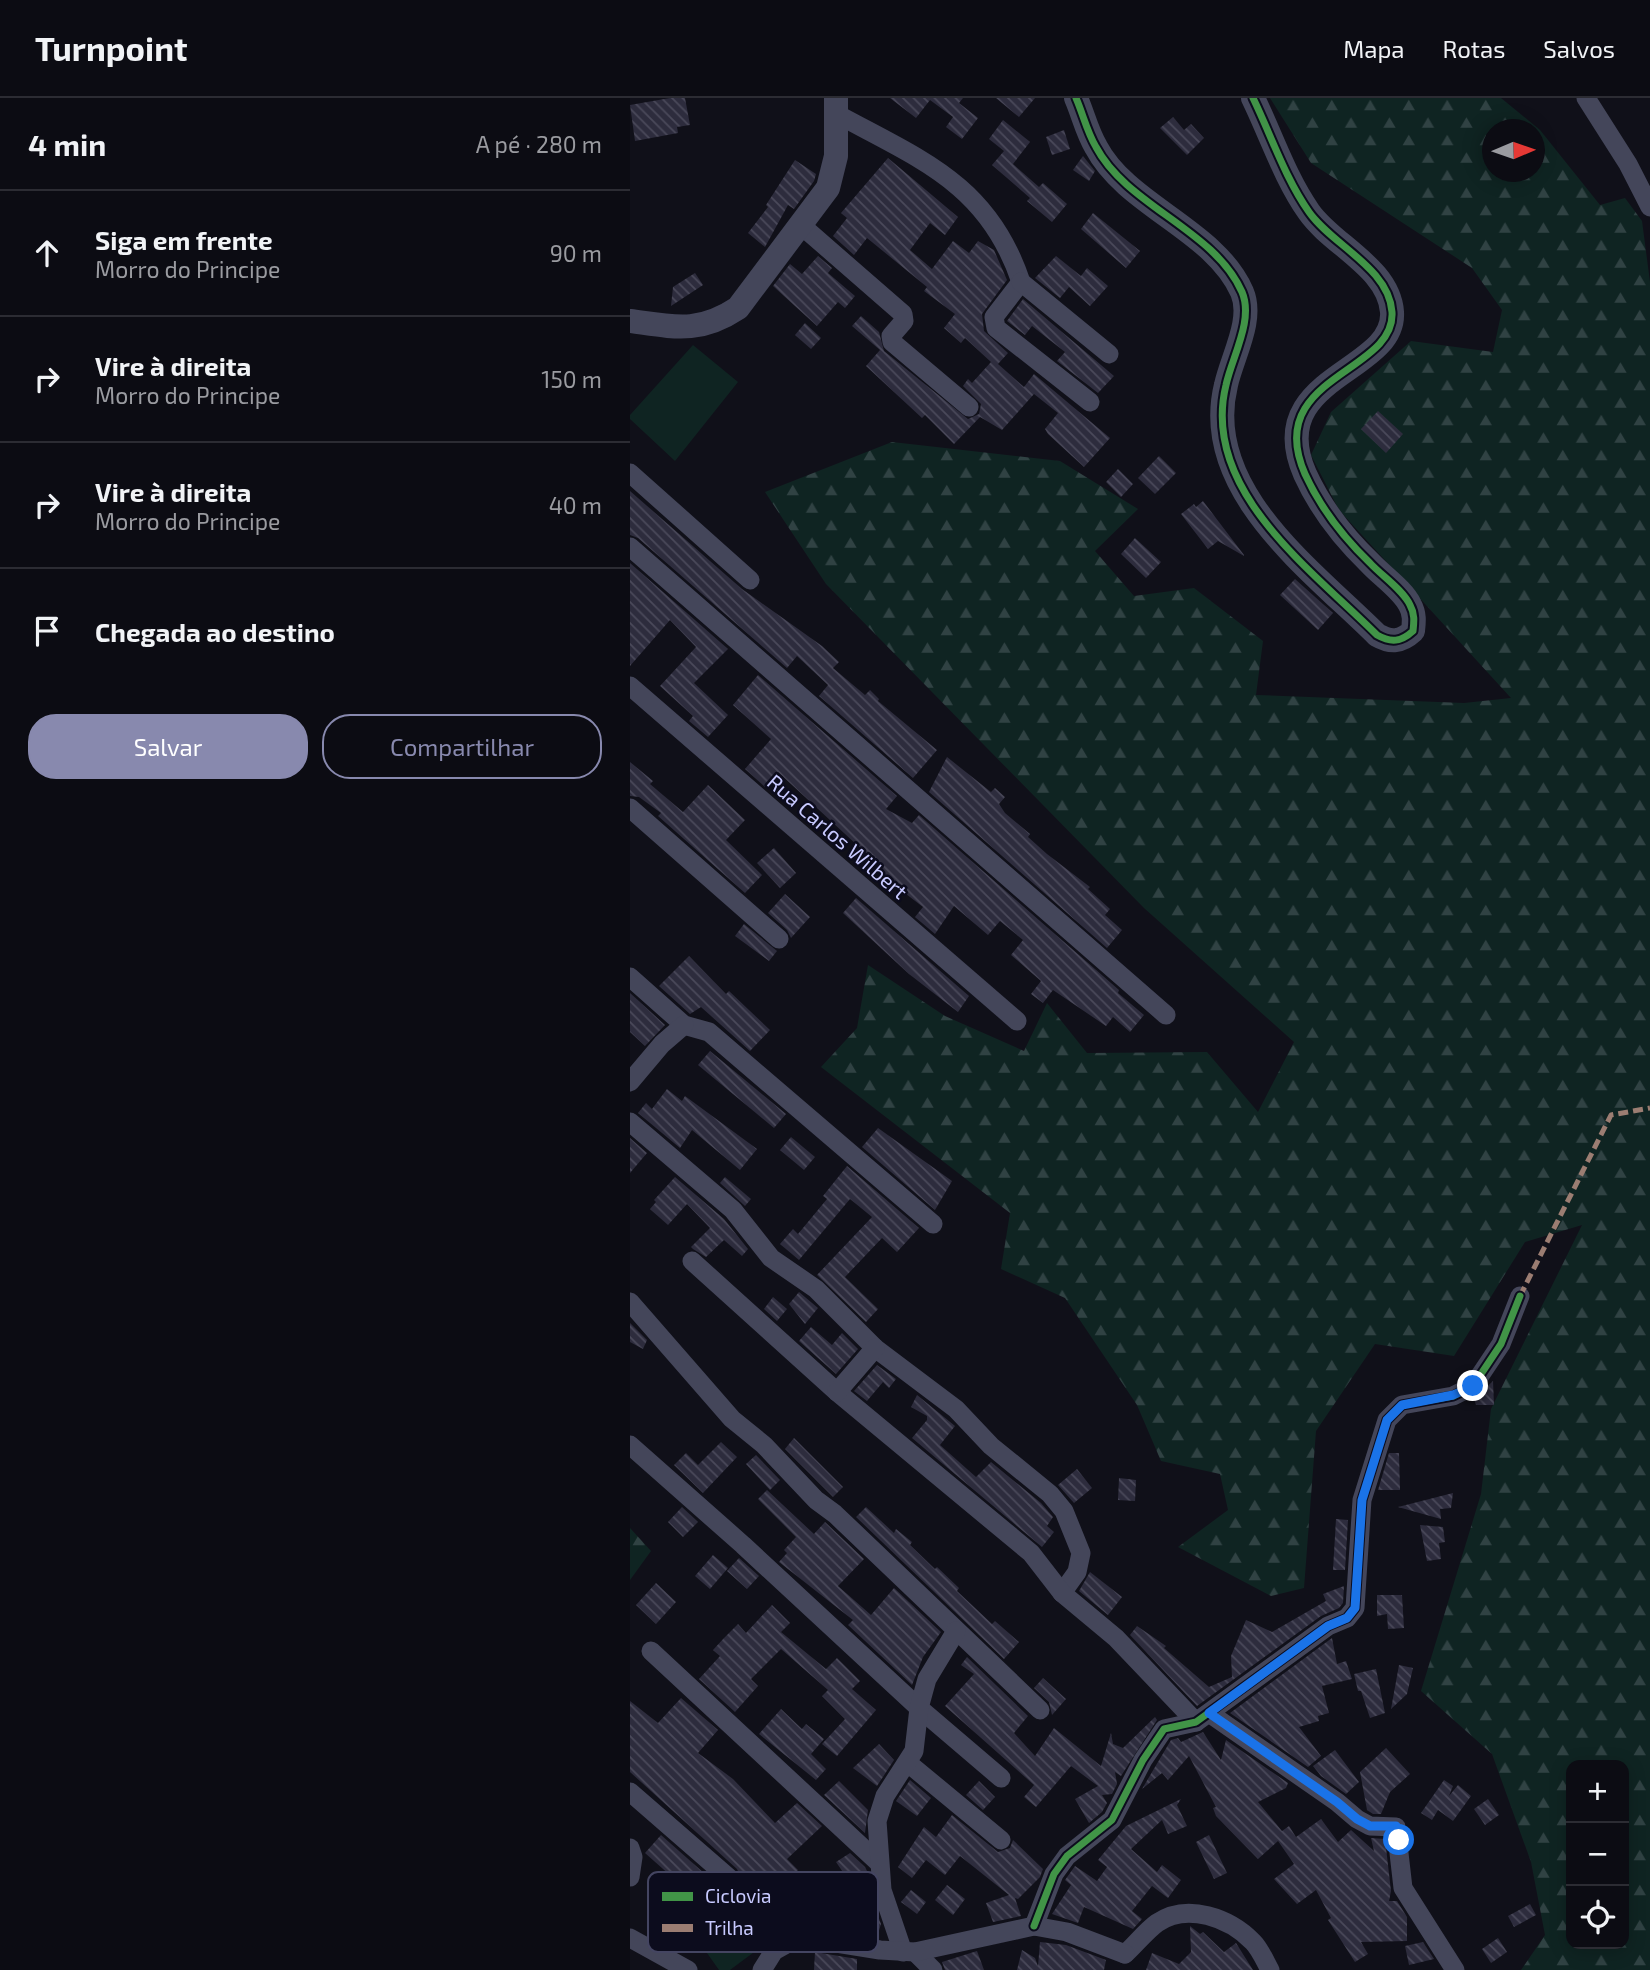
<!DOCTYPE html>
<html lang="pt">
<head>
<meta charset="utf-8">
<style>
  :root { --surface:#0c0c13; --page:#1a1a21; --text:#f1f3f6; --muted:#9a9ba0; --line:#2c2c33; --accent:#8889ae }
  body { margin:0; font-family:"Exo 2",sans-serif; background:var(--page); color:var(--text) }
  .controls { position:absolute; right:21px; bottom:21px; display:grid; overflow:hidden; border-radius:14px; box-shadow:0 4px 18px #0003 }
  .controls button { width:63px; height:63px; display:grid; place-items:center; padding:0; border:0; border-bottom:2px solid var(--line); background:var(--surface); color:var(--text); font:35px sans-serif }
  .compass { position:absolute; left:852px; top:21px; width:63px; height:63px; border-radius:50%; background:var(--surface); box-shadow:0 4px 18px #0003; rotate:88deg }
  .stop { position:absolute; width:21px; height:21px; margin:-16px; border:5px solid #1a73e8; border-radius:50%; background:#fff }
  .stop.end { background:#1a73e8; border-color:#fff; box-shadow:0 2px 7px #0008 }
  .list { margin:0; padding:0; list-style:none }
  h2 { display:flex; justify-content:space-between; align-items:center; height:91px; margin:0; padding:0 28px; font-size:30px }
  h2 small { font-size:23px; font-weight:400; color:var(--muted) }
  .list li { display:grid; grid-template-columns:46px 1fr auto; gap:21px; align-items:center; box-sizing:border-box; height:126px; padding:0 28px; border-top:2px solid var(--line) }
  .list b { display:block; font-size:26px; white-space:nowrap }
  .list p { margin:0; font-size:23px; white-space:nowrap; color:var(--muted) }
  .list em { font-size:23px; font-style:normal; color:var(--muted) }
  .actions { display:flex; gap:14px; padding:21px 28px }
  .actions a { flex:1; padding:16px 0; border:2px solid var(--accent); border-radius:28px; text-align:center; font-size:24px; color:var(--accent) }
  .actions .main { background:var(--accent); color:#fff }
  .icon { flex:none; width:38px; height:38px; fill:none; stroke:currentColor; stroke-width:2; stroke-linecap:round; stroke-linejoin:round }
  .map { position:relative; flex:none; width:1020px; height:1872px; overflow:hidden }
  header { display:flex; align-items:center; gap:42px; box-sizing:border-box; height:98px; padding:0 35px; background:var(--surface); border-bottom:2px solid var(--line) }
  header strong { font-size:33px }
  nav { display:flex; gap:38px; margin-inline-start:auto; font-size:24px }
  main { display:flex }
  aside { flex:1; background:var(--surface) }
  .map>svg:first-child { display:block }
  .grass { fill:#0f2422 }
  .forest { fill:url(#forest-firs); fill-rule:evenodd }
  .building { fill:url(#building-back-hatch) }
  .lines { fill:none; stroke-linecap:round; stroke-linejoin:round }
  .minor { stroke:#44465a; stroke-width:19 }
  .tertiary { stroke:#44465a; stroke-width:24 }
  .quiet { stroke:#9b7d72; stroke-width:5; stroke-dasharray:10 5; stroke-linecap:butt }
  .cycleway-casing { stroke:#0c0c1d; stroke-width:11 }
  .cycleway { stroke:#419447; stroke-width:7 }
  .route { stroke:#1a73e8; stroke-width:9 }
  .labels { text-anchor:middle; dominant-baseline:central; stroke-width:5; stroke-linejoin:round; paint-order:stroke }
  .street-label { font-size:21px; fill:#c8caff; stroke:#0c0c1d }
  .key { fill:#0c0c1d; stroke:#444561; stroke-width:2 }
  .key-label { font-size:19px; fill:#c8caff }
</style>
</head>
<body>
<header>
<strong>Turnpoint</strong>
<nav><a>Mapa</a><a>Rotas</a><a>Salvos</a></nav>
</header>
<main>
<aside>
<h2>4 min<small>A pé · 280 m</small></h2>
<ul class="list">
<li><svg class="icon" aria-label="ahead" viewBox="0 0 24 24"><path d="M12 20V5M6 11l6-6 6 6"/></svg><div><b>Siga em frente</b><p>Morro do Principe</p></div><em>90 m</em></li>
<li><svg class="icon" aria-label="right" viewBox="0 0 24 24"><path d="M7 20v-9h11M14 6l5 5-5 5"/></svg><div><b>Vire à direita</b><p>Morro do Principe</p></div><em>150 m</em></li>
<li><svg class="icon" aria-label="right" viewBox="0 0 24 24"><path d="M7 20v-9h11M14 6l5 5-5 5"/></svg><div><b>Vire à direita</b><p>Morro do Principe</p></div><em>40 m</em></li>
<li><svg class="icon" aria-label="arrive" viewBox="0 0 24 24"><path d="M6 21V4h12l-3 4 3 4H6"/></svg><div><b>Chegada ao destino</b></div></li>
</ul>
<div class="actions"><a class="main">Salvar</a><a>Compartilhar</a></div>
</aside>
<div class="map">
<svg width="1020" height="1872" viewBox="0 0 1020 1872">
  <defs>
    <pattern id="forest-firs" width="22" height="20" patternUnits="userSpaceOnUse" patternTransform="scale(1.75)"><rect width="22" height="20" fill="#0f2422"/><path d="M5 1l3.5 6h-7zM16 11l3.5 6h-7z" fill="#304243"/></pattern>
    <pattern id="building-back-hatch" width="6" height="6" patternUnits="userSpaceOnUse" patternTransform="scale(1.75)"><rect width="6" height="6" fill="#2d2c3d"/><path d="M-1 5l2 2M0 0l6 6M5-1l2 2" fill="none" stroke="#4a495a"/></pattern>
  </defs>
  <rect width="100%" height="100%" fill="#101019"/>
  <g class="grass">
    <polygon points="63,247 108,284 45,363 0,321 0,317"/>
    <polygon points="122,1811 143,1840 100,1872 89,1872 72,1848"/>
  </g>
  <g class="forest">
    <path d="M640,0H871L910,32L970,107L995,100L1012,123L1020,184V1872H891L915,1837L901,1764L862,1656L791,1593L851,1396L861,1311L952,1127L895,1144L824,1258L745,1246L686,1333L674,1490L641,1498L548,1449L598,1412L590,1376L531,1363L507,1307L435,1200L371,1171L380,1115L191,969L227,930L238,867L315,918L394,953L417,905L457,955L577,954L628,1014L664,944L514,810L196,486L135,394L262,344L430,363L508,411L465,453L504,498L564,490L633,543L626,597L834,605L881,600L709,412L681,357L701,314L781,243L863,254L872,212L842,170L681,65ZM862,32H904V74H862ZM941,1667H994V1846H941Z"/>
    <polygon points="0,1430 21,1453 0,1482"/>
  </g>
  <g class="building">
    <polygon points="40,0 55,0 60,27 47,29 48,35 5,43 0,7"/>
    <polygon points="260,0 333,0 329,5 348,20 332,41 316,29 323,19 300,2 286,20"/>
    <polygon points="366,0 405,0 389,19"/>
    <polygon points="543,19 554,32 561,26 574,40 557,57 530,30"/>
    <polygon points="373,22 400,44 383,66 409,89 413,85 437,106 422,124 397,103 400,100 362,67 374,53 359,41"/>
    <polygon points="434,32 440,51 422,57 416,39"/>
    <polygon points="453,58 465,73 459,83 443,72"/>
    <polygon points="258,60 328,119 315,137 300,125 280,152 302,171 323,143 339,155 348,143 364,152 377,182 352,216 354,233 378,255 368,266 394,289 404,276 480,340 454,369 418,336 415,331 428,315 404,296 372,332 350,319 324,346 295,317 292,320 236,268 250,252 222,228 231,218 249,234 254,253 338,321 349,316 351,306 333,288 338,281 342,285 361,264 335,240 331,245 314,230 325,216 294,193 297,189 237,140 224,157 203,138 217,120 211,115"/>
    <polygon points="165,62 186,76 184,83 164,111 158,107 135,149 118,135 138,109 136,107"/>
    <polygon points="463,115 510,153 496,170 451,131"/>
    <polygon points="188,158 202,170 198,175 225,198 215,210 208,204 187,228 143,188 160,166 172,176"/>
    <polygon points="426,158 451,178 457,170 478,188 460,208 439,189 430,200 405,180"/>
    <polygon points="65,175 73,187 41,208 43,189"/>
    <polygon points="393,201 484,278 468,295 427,263 435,254 402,228 395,237 377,223"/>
    <polygon points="175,225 191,240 181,251 165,237"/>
    <polygon points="748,313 773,336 756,355 731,331"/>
    <polygon points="529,358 546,375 525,396 508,380"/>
    <polygon points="488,371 503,386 491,399 476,384"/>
    <polygon points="0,393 112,491 192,548 209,564 203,570 235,597 240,592 249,601 248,603 307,652 283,680 189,598 198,587 167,558 157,570 8,440 0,437"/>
    <polygon points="573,403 614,457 614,458 588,443 578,451 551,416 564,406 566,409"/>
    <polygon points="505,440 531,464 516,480 491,456"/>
    <polygon points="0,465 98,551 64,585 98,617 78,639 59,623 63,618 30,588 66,549 40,522 0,568"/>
    <polygon points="665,481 703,515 688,532 650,497"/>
    <polygon points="128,577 267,698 256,711 282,725 289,717 489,892 488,895 514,917 500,934 483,919 476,928 423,892 413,905 401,896 411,883 381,857 393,842 370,823 358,837 324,808 305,836 285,819 293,809 237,766 241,760 148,674 135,689 115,671 141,641 103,607"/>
    <polygon points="317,659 361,694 365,690 375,699 369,706 375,715 400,736 398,739 417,756 460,789 458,791 480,811 475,817 492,832 477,850 299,694"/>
    <polygon points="0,664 23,683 20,686 53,714 78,687 115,722 96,742 132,777 115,795 28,718 31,715 9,699 0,698"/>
    <polygon points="144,750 166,775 150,790 127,765"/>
    <polygon points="155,796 180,819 161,840 157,832 138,815"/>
    <polygon points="226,800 339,898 328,914 279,876 213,815"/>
    <polygon points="114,826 147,853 139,863 105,838"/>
    <polygon points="59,858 96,896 99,893 140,932 120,953 71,909 60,916 29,888"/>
    <polygon points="0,895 35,927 15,948 0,934"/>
    <polygon points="80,953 156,1016 144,1030 68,967"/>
    <polygon points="37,991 52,1003 55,998 127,1051 110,1072 62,1032 50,1050 8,1015 16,1005 22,1011"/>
    <polygon points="248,1030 322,1083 305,1112 232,1049"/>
    <polygon points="161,1039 185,1059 174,1072 150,1052"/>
    <polygon points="0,1040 17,1055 0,1075"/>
    <polygon points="217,1068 289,1130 267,1154 252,1140 215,1179 248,1211 236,1224 187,1177 242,1119 220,1101 169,1162 150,1146 163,1131 168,1136 197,1101 193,1098"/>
    <polygon points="45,1079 94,1121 118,1151 112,1158 94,1142 76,1159 63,1151 61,1149 80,1130 57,1106 38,1127 20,1111 26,1104 24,1102"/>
    <polygon points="95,1079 121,1101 115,1108 90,1085"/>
    <polygon points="169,1194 188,1210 175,1226 159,1206"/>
    <polygon points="143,1199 157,1211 147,1223 134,1211"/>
    <polygon points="0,1225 17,1242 13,1251 0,1244"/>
    <polygon points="181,1229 202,1247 212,1235 228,1251 206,1276 169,1243"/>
    <polygon points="247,1267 266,1281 259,1290 253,1284 237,1303 224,1293"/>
    <polygon points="863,1283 864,1307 846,1307 844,1301"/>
    <polygon points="287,1297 325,1328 310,1347 346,1379 361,1364 411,1405 423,1419 417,1428 424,1434 412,1449 282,1340 297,1322 297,1318 281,1309"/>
    <polygon points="164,1340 213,1389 203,1399 155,1351"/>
    <polygon points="91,1344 107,1359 73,1395 44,1367 56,1355 68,1367"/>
    <polygon points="759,1355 769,1355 770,1392 748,1392"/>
    <polygon points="126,1357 150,1382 140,1392 116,1366"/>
    <polygon points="447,1371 462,1390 444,1405 428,1387"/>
    <polygon points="489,1380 506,1382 505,1403 488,1402"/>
    <polygon points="137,1392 184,1436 195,1424 234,1461 208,1488 241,1517 264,1490 311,1534 293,1559 282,1587 218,1527 223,1522 149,1464 157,1455 154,1452 166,1439 128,1401"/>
    <polygon points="823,1395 821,1410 810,1411 811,1421 768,1409"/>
    <polygon points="52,1409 68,1424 53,1439 38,1424"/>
    <polygon points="236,1409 264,1435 266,1431 282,1444 280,1447 305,1471 307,1469 329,1490 327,1493 362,1526 365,1523 389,1544 374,1561 226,1419"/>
    <polygon points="706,1421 718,1422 715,1472 703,1472"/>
    <polygon points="790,1427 813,1429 815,1444 809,1445 811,1461 797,1463"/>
    <polygon points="83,1457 98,1470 80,1491 65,1478"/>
    <polygon points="109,1460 129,1478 117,1491 97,1473"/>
    <polygon points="460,1474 492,1499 478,1517 449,1493"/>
    <polygon points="26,1485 46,1504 26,1526 6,1507"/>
    <polygon points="714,1488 713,1505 709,1510 691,1518 567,1608 500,1537 507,1528 536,1548 534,1550 579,1589 602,1579 601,1558 616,1522 642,1534 696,1503 693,1496"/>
    <polygon points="747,1497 772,1497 774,1530 758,1531 757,1516 747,1518"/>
    <polygon points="142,1507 160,1525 151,1534 196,1571 207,1560 230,1583 222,1591 246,1612 207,1658 192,1646 215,1621 192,1598 198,1592 151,1551 121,1581 128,1588 105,1614 69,1581 90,1558 83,1552 94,1540 108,1526 116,1535"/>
    <polygon points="702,1540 707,1566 716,1563 722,1581 692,1588 699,1615 688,1618 689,1623 669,1629 691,1658 678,1669 600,1615"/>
    <polygon points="337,1559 398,1618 384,1635 405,1658 424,1630 471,1668 481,1635 483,1646 493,1650 525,1619 527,1622 491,1678 485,1674 487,1686 482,1696 472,1697 477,1705 472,1714 459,1725 445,1701 468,1688 441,1668 406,1709 394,1699 404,1687 315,1608 344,1576 331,1567"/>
    <polygon points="769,1567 783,1570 777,1596 761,1611"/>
    <polygon points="746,1571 755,1615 740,1620 731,1593 728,1593 724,1576"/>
    <polygon points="413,1580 436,1601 422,1617 419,1604 404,1590"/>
    <polygon points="51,1600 88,1632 68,1655 103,1681 145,1725 167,1705 192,1728 157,1761 168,1772 159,1782 179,1802 171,1811 150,1792 147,1796 124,1774 114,1786 107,1771 0,1674 0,1603 28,1625"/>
    <polygon points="151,1611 172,1631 176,1626 194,1641 181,1656 196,1671 186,1682 129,1636"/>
    <polygon points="573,1634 591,1662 596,1642 658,1685 656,1690 628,1704 652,1733 659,1728 666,1739 691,1721 708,1744 721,1732 744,1753 741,1740 755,1741 761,1793 759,1803 767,1803 777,1819 777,1843 731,1844 738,1856 725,1864 698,1822 701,1820 686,1792 667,1806 644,1781 664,1766 648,1743 628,1761 586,1718 583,1710 586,1709 559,1658 538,1682 532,1675 512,1691 541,1642 548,1640 551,1644"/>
    <polygon points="249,1646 264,1662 247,1688 223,1670"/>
    <polygon points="756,1650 780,1676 760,1694 751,1716 743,1716 737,1712 730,1674"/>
    <polygon points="705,1652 729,1684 716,1696 691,1678 683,1668"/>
    <polygon points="280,1682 301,1700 287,1718 266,1703"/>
    <polygon points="814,1682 823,1688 819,1698 828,1687 841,1698 823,1723 808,1712 802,1722 791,1715"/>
    <polygon points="209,1683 238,1712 235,1735 194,1697"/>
    <polygon points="349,1683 365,1699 353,1712 336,1697"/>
    <polygon points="551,1701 547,1707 557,1728 538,1736 532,1722 501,1751 527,1774 532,1767 551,1782 538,1800 522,1788 502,1813 512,1821 503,1831 454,1809 448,1825 422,1816 441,1787 435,1782 445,1768 467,1783 477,1769 468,1762 496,1728"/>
    <polygon points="858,1701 869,1717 855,1727 844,1711"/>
    <polygon points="322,1717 368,1754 380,1750 383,1742 413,1771 410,1779 388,1801 385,1800 391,1818 363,1824 356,1805 379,1797 330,1758 315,1777 296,1762 282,1780 268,1769 294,1729 306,1739"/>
    <polygon points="31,1737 75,1776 59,1794 15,1755"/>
    <polygon points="579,1737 597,1775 584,1781 566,1744"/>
    <polygon points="220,1755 235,1769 239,1777 240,1796 251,1826 247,1839 175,1828 183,1796 218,1802 212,1789 221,1786 206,1764"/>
    <polygon points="317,1787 335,1801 323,1817 305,1802"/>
    <polygon points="281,1792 296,1804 287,1816 271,1804"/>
    <polygon points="900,1806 906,1817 884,1829 878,1818"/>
    <polygon points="560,1828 570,1836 573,1834 594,1854 606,1845 623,1872 516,1872 522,1855 549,1866 561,1854"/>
    <polygon points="868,1840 877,1854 861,1865 852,1851"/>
    <polygon points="410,1844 436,1847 476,1862 474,1872 387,1872 392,1852 405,1860 408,1868"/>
    <polygon points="793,1844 804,1861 779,1867 775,1848"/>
    <polygon points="347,1853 354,1872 315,1872 312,1864"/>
    <polygon points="185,1854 227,1861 227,1872 184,1872"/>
  </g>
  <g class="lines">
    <g class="minor">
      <polyline points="956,0 998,66 1020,109"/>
      <path d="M205,15C289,61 358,85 391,184"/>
      <polyline points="172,128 273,216 274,223 261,238 262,244 339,309"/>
      <polyline points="391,184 364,219 366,230 460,304"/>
      <polyline points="391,184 479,256"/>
      <polyline points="0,375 120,482"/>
      <polyline points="0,449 536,917"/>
      <polyline points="0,588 387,923"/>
      <polyline points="0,710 149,841"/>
      <polyline points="0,879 54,927 79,934 303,1126"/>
      <polyline points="0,984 32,946 54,927"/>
      <polyline points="0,1024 103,1112 141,1160 186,1191 245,1250 326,1311 361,1348 420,1396 434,1413 451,1455 447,1474 432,1495"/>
      <polyline points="62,1163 207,1294 401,1455 432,1495 486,1540 566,1624"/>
      <polyline points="0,1204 102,1321 134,1347 186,1402 205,1416 410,1612"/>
      <polyline points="207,1294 245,1250"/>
      <polyline points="0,1347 113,1447 289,1610 371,1680"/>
      <polyline points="21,1553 248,1764"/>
      <polyline points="579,1615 707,1704 727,1721 740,1728 766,1729 773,1790 825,1872"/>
      <polyline points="278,1665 371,1742"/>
      <polyline points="0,1694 99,1780"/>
      <polyline points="0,1750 3,1759 0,1779"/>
      <polyline points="404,1828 424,1776 437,1758 482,1722 513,1662 534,1631 566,1624 698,1528 717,1520 725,1510 732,1402 757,1322 772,1307 823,1298 843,1288 871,1246 890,1198"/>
      <polyline points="0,1840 58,1872"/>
      <polyline points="273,1854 252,1792 247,1723 255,1698 284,1653 289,1610 297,1581 326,1533"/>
      <polyline points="285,1854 303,1872"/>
      <path d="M495,1856C506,1846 516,1833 527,1825C557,1804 600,1820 623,1844C630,1851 635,1863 640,1872"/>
      <polyline points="132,1872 144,1853 169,1839 250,1852 285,1854 404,1828 437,1834 495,1856"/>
    </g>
    <g class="tertiary">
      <path d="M446,0C453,16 457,34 466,49C497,108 585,132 612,194C624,222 602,259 596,287C570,392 682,472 747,537C761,545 771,544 783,533C784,524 785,516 780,507C773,492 752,478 740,465C714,440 690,409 675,376C632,278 766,275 762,214C759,170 702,147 679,114C655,80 641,37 623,0"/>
      <path d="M0,223C44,229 69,236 108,210L198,90L206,58V0"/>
    </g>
    <polyline class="quiet" points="890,1198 981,1017 1020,1010"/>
    <g class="cycleway-casing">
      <g id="cycleway">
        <path d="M446,0C453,16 457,34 466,49C497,108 585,132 612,194C624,222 602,259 596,287C570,392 682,472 747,537C761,545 771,544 783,533C784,524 785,516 780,507C773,492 752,478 740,465C714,440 690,409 675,376C632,278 766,275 762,214C759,170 702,147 679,114C655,80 641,37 623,0"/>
        <polyline points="404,1828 424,1776 437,1758 482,1722 513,1662 534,1631 566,1624 698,1528 717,1520 725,1510 732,1402 757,1322 772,1307 823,1298 843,1288 871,1246 890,1198"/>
      </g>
    </g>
    <use href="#cycleway" class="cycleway"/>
  </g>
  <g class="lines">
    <polyline class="route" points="769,1742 766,1728 740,1728 727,1721 707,1704 579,1615 698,1528 717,1520 725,1510 732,1402 757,1322 772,1307 823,1297 843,1288"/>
  </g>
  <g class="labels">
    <g class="street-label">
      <text transform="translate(208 738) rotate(41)">Rua Carlos Wilbert</text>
    </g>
  </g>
  <rect x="18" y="1774" width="230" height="80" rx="10" class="key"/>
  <rect x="32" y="1794" width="31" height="9" fill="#419447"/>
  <rect x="32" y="1826" width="31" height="8" fill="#9b7d72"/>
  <g class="key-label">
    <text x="75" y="1805">Ciclovia</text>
    <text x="75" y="1837">Trilha</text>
  </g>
</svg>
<div class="controls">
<button>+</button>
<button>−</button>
<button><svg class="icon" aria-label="locate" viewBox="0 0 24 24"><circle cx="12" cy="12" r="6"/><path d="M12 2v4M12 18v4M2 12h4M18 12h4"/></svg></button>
</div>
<svg class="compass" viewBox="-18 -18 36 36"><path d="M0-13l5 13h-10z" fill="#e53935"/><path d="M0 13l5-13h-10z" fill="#9a9ba0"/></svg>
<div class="stop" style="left:769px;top:1742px"></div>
<div class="stop end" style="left:843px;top:1288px"></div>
</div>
</main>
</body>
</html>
